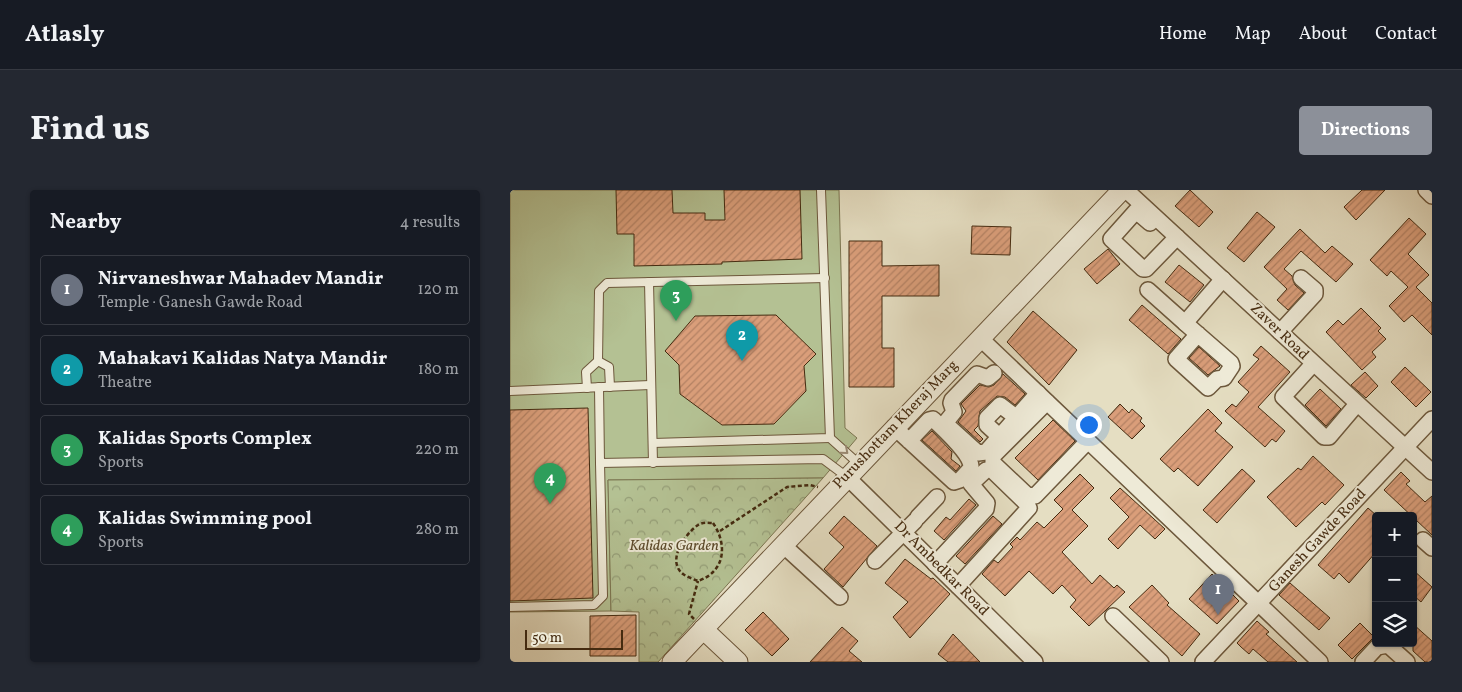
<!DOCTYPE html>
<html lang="en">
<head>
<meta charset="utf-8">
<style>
  :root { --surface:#171b24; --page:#242831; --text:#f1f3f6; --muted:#9ea1a6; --line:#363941; --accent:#8c9099 }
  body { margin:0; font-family:Vollkorn,serif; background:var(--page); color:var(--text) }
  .controls { position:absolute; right:15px; bottom:15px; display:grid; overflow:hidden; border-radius:5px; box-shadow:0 1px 4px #0004 }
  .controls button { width:45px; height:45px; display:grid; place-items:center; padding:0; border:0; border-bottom:1px solid var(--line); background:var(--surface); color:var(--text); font:25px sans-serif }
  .scale { position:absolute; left:15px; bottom:12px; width:98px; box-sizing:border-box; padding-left:5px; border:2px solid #452b10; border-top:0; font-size:14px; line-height:18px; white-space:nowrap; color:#452b10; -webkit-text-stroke:4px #eeead7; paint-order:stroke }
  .you { position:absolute; left:578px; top:234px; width:18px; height:18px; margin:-12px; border:4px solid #fff; border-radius:50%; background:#1a73e8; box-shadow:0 0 0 8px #1a73e833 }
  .badge { display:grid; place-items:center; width:32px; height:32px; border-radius:50%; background:var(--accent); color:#fff; font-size:16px; font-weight:700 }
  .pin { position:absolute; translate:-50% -41px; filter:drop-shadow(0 1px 2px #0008) }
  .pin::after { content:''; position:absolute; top:26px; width:18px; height:15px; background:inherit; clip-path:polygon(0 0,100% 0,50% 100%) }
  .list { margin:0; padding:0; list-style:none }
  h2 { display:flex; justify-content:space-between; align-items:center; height:65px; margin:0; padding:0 20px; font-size:21px }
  h2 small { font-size:16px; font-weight:400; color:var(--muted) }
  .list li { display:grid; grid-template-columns:32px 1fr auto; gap:15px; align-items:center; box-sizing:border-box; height:70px; margin:0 10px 10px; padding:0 10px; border:1px solid var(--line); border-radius:5px }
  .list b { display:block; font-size:19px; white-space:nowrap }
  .list p { margin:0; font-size:16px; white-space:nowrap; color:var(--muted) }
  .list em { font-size:16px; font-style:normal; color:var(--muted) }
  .icon { flex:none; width:28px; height:28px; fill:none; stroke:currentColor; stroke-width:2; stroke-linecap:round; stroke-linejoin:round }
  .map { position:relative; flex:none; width:922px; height:472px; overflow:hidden; border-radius:5px }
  header { display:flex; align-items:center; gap:30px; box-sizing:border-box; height:70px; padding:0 25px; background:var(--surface); border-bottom:1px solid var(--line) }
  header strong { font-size:24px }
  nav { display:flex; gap:28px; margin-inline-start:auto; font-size:18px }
  .intro { display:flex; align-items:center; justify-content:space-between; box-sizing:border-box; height:120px; padding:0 30px }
  h1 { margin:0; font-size:35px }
  .button { padding:12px 22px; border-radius:5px; background:var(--accent); color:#fff; font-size:18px; font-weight:700 }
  main { display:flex; gap:30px; padding:0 30px }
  aside { flex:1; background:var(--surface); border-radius:5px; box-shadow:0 1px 4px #0004 }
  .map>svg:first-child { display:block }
  .grass { fill:#b4c193; stroke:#7c7652 }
  .park { fill:url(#park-crowns); stroke:#7c7652 }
  .building { fill:url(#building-hatch); stroke:#452b10 }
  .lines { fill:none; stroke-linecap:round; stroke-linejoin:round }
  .service-casing { stroke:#6d583c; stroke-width:10 }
  .minor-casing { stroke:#6d583c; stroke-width:18 }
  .tertiary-casing { stroke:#6d583c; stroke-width:21 }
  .path { stroke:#452b10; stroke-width:2.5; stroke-dasharray:4 2.5; stroke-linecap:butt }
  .service { stroke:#eeead7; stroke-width:8 }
  .minor { stroke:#eeead7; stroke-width:15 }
  .tertiary { stroke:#eeead7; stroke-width:19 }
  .oneway { stroke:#9a8a74 }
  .labels { text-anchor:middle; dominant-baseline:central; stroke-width:4; stroke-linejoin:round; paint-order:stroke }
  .street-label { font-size:15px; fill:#452b10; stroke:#eeead7 }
  .park-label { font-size:15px; font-style:italic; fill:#5b492a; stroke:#eeead7 }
</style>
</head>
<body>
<header>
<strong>Atlasly</strong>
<nav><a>Home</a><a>Map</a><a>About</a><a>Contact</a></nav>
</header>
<div class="intro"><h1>Find us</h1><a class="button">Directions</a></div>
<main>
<aside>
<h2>Nearby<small>4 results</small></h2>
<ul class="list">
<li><span class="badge" style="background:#6b7280">1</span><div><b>Nirvaneshwar Mahadev Mandir</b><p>Temple · Ganesh Gawde Road</p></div><em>120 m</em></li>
<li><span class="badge" style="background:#0f9aa8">2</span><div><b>Mahakavi Kalidas Natya Mandir</b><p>Theatre</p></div><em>180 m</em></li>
<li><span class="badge" style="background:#2e9e5b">3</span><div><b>Kalidas Sports Complex</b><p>Sports</p></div><em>220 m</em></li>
<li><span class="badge" style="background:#2e9e5b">4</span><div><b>Kalidas Swimming pool</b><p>Sports</p></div><em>280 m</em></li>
</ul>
</aside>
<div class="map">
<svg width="922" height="472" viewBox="0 0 922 472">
  <defs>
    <pattern id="park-crowns" width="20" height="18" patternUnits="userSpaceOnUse" patternTransform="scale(1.25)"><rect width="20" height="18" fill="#b4c193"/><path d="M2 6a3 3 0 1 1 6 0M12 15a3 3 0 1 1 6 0" fill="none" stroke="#949d77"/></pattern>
    <pattern id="building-hatch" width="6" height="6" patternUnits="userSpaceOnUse" patternTransform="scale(1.25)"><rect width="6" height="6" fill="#da9e7a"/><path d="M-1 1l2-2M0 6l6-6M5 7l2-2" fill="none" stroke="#b38163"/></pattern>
  </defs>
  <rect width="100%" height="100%" fill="#e5dec2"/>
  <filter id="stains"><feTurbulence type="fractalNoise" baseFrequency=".004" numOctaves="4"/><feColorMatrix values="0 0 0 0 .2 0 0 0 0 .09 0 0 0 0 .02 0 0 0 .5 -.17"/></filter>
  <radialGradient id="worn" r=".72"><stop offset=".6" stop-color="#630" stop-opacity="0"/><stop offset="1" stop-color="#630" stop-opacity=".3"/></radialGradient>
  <polygon class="grass" points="0,0 329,0 335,238 347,248 313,288 98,290 101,421 0,422"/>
  <polygon class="park" points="313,288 148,472 129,472 129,422 101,421 98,290"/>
  <g class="building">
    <polygon points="106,0 162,0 163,23 195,23 195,30 215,30 214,0 290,0 292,69 212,72 212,74 124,76 124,44 107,44"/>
    <polygon points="680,0 703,22 689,37 665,16"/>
    <polygon points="852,0 875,0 846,30 834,17"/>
    <polygon points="747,22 765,37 734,72 717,58"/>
    <polygon points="899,28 916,44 898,64 919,85 906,97 922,113 922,145 902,125 894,132 879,116 898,97 881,81 877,86 860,70"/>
    <polygon points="462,36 501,37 500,65 461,64"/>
    <polygon points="790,39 815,63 822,56 843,74 826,92 791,61 774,79 782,86 785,95 794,103 778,120 767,110 777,99 754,77"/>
    <polygon points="339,51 372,51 372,76 429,75 429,106 372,106 372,158 384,158 384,197 339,197"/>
    <polygon points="598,59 610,74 587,94 574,79"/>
    <polygon points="669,75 694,95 680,112 655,92"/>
    <polygon points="632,115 671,149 658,164 619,130"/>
    <polygon points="851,118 871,138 868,141 876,149 862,162 866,167 852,180 816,142 828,130 833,135"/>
    <polygon points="523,121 567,160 539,195 497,152"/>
    <polygon points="266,125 306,164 294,176 296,201 264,234 212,235 170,204 169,175 155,161 185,126"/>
    <polygon points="751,156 780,182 748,217 775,241 766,252 762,249 755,257 715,221 722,214 726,217 739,202 728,192 749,169 743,165"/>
    <polygon points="689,157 710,176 698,185 679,168"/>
    <polygon points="895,177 921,202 906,217 881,192"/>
    <polygon points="855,182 868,196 856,208 841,195"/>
    <polygon points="493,184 515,204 505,215 495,207 487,206 470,221 468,236 464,240 473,249 470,252 448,232 456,221 451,214 470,195 479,197 484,195"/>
    <polygon points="810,199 831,219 816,236 795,215"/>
    <polygon points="610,214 619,223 622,219 632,228 630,231 635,236 622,249 598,227"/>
    <polygon points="78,218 83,408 0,411 0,220"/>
    <polygon points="698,219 712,233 705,241 723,257 688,296 668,278 664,282 650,269"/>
    <polygon points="543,230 565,251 528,290 505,268"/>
    <polygon points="422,241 442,262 441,269 450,276 446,281 412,250"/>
    <polygon points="803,266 834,295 815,315 812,312 786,337 757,307 788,278 791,280"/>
    <polygon points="732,279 745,291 707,333 693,320"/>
    <polygon points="891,282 900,291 896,294 915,312 922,306 922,345 874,300"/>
    <polygon points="570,284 584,298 562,320 578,336 552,362 582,394 590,385 604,398 607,395 615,402 579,436 560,417 566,410 552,395 543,404 519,381 495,406 472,384 484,370 488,373 503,357 500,354 507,347 510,350 527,332 534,338 553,319 544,310"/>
    <polygon points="610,298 655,339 645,349 630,335 608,359 598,349 619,327 600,308"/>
    <polygon points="459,309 466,315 434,350 424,341 436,327 440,330"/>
    <polygon points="858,318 866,325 866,362 839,393 829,383 824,389 808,375"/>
    <polygon points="334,326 367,356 333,397 314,379 334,357 319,343"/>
    <polygon points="483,326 492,334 455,374 446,366"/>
    <polygon points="395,369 421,389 423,388 440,404 400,448 383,427 398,412 375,393"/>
    <polygon points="903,380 922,397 911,412 903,405"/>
    <polygon points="702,384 729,411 707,434 679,409"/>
    <polygon points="780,393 820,428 809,440 769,405"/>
    <polygon points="642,395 659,413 657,415 690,444 672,466 619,417"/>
    <polygon points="253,422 279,449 262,466 235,440"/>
    <polygon points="126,425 126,466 80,466 80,426"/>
    <polygon points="747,431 759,442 756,444 787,472 758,472 743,459 739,464 731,457 727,453"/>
    <polygon points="850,433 864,447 842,469 828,455"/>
    <polygon points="903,434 922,451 922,472 915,472 903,461"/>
    <polygon points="332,437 348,451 339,461 352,472 300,472"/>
    <polygon points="443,444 470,472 438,472 428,464"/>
  </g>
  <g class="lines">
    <g class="service-casing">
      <g id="service">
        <polyline points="139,92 143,273"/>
        <polyline points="88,171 99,177 100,197"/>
        <polyline points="89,197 90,273 313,269 337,287"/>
        <polyline points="77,198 76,182 88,171 89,101 97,93 315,88"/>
        <polyline points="0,201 140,195"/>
        <polyline points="320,248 349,274"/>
        <polyline points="143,253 320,248 311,0"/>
        <polyline points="0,417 84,415 93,406 90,273"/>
      </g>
    </g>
    <g class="minor-casing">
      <g id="minor">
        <polyline points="616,0 922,282"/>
        <polyline points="916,0 922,6"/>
        <polyline points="640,33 626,21 601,49 633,79 636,79 667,47"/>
        <polyline points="638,100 675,133 713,89"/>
        <polyline points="675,133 721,173 722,176 714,188 707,189 698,198 666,169 688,144"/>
        <polyline points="770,142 805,104 805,100 791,88"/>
        <polyline points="470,148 810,472"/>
        <polyline points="803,174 773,207 814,247 819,247 847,214"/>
        <polyline points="484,183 478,188 467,184 442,210 441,213 444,222 436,232 437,235 468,263 476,262 528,203"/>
        <polyline points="537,212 483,266 483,273 517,305 525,306 578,251"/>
        <path d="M384,237L444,292L450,290L461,278C462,264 433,239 423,229L419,230L399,251"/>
        <polyline points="489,246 477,235 477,228 490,215 506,227"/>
        <polyline points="337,287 525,472"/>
        <polyline points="408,327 427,307"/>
        <polyline points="913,350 922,358"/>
        <polyline points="273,355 330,407"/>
        <polyline points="365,371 405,331"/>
        <polyline points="425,374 476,319 477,313 461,294 476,280 482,280 517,314 519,318 448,396"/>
        <polyline points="603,426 651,472"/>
        <polyline points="693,472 922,229"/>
        <polyline points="853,472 867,457 878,455 897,472"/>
      </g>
    </g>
    <g class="tertiary-casing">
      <g id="tertiary">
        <polyline points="193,439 228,472"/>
        <polyline points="162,472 612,0"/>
      </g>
    </g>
    <g class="path">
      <path d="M203,333C218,355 215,382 188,391C183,389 177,387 173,384C156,371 175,344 188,335C192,332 198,333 203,333Z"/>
      <polyline points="210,341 277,297 300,295 308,297"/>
      <polyline points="184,429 179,424 188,391"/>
    </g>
    <use href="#service" class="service"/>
    <use href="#minor" class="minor"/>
    <use href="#tertiary" class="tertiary"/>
  </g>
  <defs><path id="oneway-chevron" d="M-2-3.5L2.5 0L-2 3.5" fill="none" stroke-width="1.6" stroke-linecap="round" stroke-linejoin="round" transform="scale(1.25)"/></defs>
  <use class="oneway" href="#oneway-chevron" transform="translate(335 261) rotate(41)"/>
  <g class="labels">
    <g class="street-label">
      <text transform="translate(769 142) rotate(44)">Zaver Road</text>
      <text transform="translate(386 235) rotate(-46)">Purushottam Kheraj Marg</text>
      <text transform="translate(808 351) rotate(-47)">Ganesh Gawde Road</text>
      <text transform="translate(431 379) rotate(45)">Dr Ambedkar Road</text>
    </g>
    <g class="park-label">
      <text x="164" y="356">Kalidas Garden</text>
    </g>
  </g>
  <rect width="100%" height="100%" filter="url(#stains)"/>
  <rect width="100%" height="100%" fill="url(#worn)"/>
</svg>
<div class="controls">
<button>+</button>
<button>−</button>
<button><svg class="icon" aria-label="layers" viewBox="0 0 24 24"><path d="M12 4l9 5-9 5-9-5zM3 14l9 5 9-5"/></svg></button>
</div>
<div class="scale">50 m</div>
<div class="you"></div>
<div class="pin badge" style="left:708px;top:425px;background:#6b7280">1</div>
<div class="pin badge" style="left:232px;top:171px;background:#0f9aa8">2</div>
<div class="pin badge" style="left:166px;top:131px;background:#2e9e5b">3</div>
<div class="pin badge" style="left:40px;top:314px;background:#2e9e5b">4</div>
</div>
</main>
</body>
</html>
